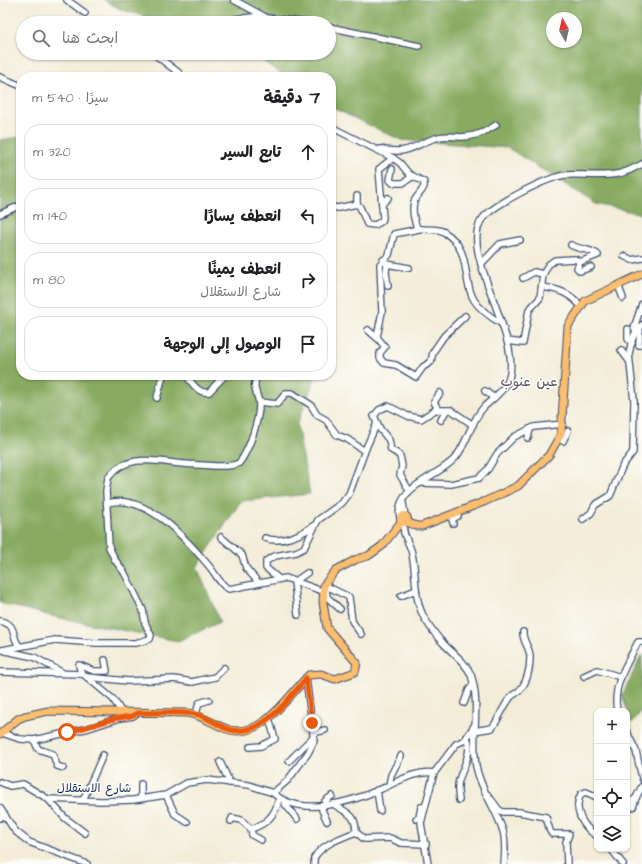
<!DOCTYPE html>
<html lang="ar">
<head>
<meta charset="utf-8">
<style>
  :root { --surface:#fff; --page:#f2f2f2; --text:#202124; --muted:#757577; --line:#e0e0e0 }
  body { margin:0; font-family:"Architects Daughter","Playpen Sans Arabic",sans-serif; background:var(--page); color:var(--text); direction:rtl }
  .controls { position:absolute; right:12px; bottom:12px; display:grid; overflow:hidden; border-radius:8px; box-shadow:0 1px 3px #0004 }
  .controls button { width:36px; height:36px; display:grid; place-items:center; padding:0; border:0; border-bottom:1px solid var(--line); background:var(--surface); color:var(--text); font:20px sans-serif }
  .compass { position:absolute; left:546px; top:12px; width:36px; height:36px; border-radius:50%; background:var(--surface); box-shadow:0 1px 3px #0004; rotate:352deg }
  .stop { position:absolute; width:12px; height:12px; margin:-9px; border:3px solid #ea580c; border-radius:50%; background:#fff }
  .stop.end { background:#ea580c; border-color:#fff; box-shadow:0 1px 4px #0008 }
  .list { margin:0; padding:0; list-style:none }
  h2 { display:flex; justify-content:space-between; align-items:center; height:52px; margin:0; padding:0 16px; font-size:17px }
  h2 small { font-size:13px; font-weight:400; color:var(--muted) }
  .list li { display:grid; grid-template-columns:26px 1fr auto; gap:12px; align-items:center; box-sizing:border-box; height:56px; margin:0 8px 8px; padding:0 8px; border:1px solid var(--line); border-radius:16px }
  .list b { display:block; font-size:15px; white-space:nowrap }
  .list p { margin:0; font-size:13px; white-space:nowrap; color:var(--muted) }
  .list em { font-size:13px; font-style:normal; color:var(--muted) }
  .icon { flex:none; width:22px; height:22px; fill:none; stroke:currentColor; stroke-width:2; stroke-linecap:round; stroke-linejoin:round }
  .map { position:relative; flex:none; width:642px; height:864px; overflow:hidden; direction:ltr }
  .search { position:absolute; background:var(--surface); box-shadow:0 1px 3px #0004; left:16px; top:16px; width:320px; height:44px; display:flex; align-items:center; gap:10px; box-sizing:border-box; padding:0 14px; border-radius:22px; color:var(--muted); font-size:15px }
  .panel { position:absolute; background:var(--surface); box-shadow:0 1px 3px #0004; left:16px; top:72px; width:320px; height:308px; border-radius:16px; direction:rtl }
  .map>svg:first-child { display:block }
  .forest { fill:#87ab60; stroke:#516d5f; fill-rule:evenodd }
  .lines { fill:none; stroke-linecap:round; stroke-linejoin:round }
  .minor-casing { stroke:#3b4c70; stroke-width:8 }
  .major-casing { stroke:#3b4c70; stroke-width:9 }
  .minor { stroke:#fff; stroke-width:5.5 }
  .major { stroke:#fbbd6e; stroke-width:7 }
  .route { stroke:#ea580c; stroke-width:5 }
  .labels { text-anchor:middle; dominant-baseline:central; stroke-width:3; stroke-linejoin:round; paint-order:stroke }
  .street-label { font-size:12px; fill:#1b2f5e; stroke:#fdfcf7 }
  .quarter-label { font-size:14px; fill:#5a5763; stroke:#fdfcf7 }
</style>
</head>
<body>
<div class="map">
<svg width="642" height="864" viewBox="0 0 642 864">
  <rect width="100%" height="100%" fill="#fdfcf7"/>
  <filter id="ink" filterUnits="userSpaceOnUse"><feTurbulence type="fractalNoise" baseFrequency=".025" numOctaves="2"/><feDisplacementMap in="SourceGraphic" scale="8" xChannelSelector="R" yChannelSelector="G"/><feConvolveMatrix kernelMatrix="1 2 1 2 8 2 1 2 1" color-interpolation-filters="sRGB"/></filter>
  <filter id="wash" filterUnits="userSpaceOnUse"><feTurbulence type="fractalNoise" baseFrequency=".012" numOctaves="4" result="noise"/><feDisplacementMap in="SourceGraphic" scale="16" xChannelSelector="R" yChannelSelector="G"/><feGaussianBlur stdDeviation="0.9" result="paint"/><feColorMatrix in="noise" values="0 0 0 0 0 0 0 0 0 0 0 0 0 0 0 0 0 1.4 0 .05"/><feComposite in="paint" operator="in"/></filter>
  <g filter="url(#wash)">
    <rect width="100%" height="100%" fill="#f3edd8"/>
    <g class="forest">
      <path d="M104,0H642V214L596,204L508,148L401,140L331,107V77H286L251,53H329V23H167L120,9ZM552,18H576V42H552Z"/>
      <polygon points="21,137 21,375 316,375 297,425 310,494 241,501 197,567 220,622 178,641 60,618 0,603 0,140"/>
      <polygon points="642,654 642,710 632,723 622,696"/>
    </g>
  </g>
  <g filter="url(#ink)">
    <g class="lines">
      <g class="minor-casing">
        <g id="minor">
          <polyline points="67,0 85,13"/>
          <polyline points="234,0 267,18 310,23"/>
          <polyline points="224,23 235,19 261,16"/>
          <polyline points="329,27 419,46"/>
          <polyline points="153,53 179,73 181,77"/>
          <polyline points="0,77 21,86"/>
          <path d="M331,127L393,158L400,163L409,174L424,182C426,190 416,195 414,202C412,209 414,220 417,228C426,231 435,227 444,232C473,250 461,279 474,300C480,310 492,318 502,324"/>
          <path d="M380,149C411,156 413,144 439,137C447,135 454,137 461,137C475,137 485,132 496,125"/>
          <polyline points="392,169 390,180 393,183 403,183 412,177"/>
          <polyline points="357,196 357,204"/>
          <polyline points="382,204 388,198"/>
          <polyline points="331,207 338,208 357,204 360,207 367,224 375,225 382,221 383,218 379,169 393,158"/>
          <polyline points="0,214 21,205"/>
          <polyline points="419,229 394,234 389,255 380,264 382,312 377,337 385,347 380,353 380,358 384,363 396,365 416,377 423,367 431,362 433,352 444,336 465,316"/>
          <polyline points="624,256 632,260 642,258"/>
          <polyline points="383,260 387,264 386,273 388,286"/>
          <polyline points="580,262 577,268 580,271 591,267"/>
          <polyline points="387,264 409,268"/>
          <polyline points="481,264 500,244 520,240"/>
          <polyline points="523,278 534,272 543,274"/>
          <polyline points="618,285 623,298"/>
          <path d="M542,287C558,289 569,293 580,305"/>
          <polyline points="628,329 628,339 632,343"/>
          <polyline points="368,330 377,338"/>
          <polyline points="636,331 634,328 642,304"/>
          <path d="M507,341L523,343L529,310L540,298L543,275L548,265L555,260L575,259L580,262L598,255C592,249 580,250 571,245"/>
          <polyline points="639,345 640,328"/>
          <polyline points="621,350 629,361"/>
          <path d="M186,375C192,383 198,394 209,392L225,375"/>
          <polyline points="485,391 494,398"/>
          <polyline points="157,398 163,375"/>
          <polyline points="259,402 277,404 286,393 292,393 311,405 317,415 326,420 337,435 347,439 363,450 366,448 377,423"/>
          <polyline points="438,409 434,402 440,393"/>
          <polyline points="441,420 446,411"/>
          <polyline points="528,438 530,429"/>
          <polyline points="560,439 563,441 568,431"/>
          <polyline points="422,483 451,484 479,478 488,469 497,454 514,437 534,427 563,424"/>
          <path d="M409,490L400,475L402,466L400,456C389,446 392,456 389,440L380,429L374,416L379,410L388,406L408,416L421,419L435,410H451L473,425"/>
          <path d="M107,503C146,492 187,540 209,566C215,573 221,586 229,589L286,578L322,591"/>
          <polyline points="403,503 405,516"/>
          <path d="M400,518C393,487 441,476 456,457C468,442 471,420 484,407C492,399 503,392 508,381C525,339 456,250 483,218C495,204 547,177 566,175C583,174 600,177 617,174C626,173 634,168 642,164"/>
          <polyline points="583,519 591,513 595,505 610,496 623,465 633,452 634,401 629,354 632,340 636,331 642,325"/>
          <path d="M404,523C401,534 410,543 412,554C417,576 413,599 425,619C430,627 436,636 443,643C452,653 466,662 471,675C481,704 471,736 476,766C480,789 496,808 503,831C506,842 505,853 504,864"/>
          <polyline points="453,523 452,519 458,516 457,512"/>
          <polyline points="221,537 242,555 246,568 258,582"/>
          <path d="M265,538C280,544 301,535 313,526"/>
          <polyline points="278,578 266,568 266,561 275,556 296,552 304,548 318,520 342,503 349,494 366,448"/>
          <polyline points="324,585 349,597 352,621 361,634"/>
          <polyline points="326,590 327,597 340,609"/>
          <polyline points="401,596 416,590"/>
          <polyline points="298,615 294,582 307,573"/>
          <path d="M0,621C18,625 10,634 19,646"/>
          <path d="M2,650L55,640L96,643H136L150,639L151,635L145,623L143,610L124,572L115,560L109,547L106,491L108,478C126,452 158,462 184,464C195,465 205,465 215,466C223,466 232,467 239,463C249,451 259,420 259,405C259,393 250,389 258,375"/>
          <polyline points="6,651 34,657 63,673"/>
          <polyline points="0,672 83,674 113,699 121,711"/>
          <polyline points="81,674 79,665 94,671 107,671 105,660"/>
          <polyline points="584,676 597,670 621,677"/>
          <polyline points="87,677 128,681 174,679 192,682 215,677 224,668"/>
          <polyline points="464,703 469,690 473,685"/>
          <path d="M617,711C612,685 627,664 638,642H642"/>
          <polyline points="196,714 199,703 209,700"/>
          <path d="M474,731L492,728C499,719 503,707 510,698C512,695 517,693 519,691C527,683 530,669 530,658C531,649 522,641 523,632"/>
          <polyline points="627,732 636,751 642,778"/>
          <polyline points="2,733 20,739 34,740 89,728 120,718 133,716 137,713"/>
          <polyline points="313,733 325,730"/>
          <polyline points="34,740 38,749 53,754 57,766 63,768"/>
          <polyline points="250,747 261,746 275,739 269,718"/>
          <polyline points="289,761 314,736"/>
          <polyline points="220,762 230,783"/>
          <polyline points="0,782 10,786 23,784 48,799 102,801 133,800 166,795 187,783 207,780 249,785 273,793 288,780 308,753 314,741 306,678"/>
          <polyline points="141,784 141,798"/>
          <polyline points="389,785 391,775 401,756"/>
          <polyline points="377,790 380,811"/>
          <path d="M273,793C301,818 351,802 381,789C397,782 416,770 434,773L456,744L465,740L474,726"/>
          <polyline points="166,795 175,814 187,822"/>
          <polyline points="488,795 499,810 503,812 519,812 546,817 550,831 552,834 569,834 566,842 567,864"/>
          <path d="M597,797L586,792L581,794C572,810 584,828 597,836"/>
          <polyline points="48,799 65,818 85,833"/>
          <polyline points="83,800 103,755"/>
          <path d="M459,800C458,794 457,786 459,780C463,767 473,752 467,737"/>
          <polyline points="285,801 285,804 297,819"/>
          <path d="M333,804C347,813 356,814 356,832L364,839L390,838L401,843L426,844"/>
          <polyline points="627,804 636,798 642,786"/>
          <polyline points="326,805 325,801 332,796"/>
          <polyline points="322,806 322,810 327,821"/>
          <polyline points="633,807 636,798"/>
          <polyline points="0,808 15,831 29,842 87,864"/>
          <polyline points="0,818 5,815"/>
          <polyline points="416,819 419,818 421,807 423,807"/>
          <path d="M231,821L232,818L241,820L251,829C266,824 275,816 279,799"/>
          <polyline points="251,829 252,835 261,840"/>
          <polyline points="611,849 623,864"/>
          <path d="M314,864V858C322,844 341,838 356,832"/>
          <polyline points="428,864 421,823 434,773"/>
        </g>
      </g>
      <g class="major-casing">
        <g id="major">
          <circle cx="404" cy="519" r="3.5"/>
          <polyline points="406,522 417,526 422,526 486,501 518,486 549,455 561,434 568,326 585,301 642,274"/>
          <path d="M0,734L18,719L25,716L48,711L187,713C203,715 215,726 230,730C263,738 289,695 309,675L321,674L335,679L355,672L357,663L327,628L323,602L324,585L336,570L357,559L368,556L382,546L401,522"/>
        </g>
      </g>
      <use href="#minor" class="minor"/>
      <use href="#major" class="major"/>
    </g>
  </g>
  <g class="lines" filter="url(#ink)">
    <path class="route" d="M67,732C85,729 101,722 119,718C126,716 131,718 137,713C156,713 176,711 195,714C208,716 218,727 231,730C263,736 289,699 306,678L312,723"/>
  </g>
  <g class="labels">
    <g class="street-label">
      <text x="94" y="788">شارع الاستقلال</text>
    </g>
    <g class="quarter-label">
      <text x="529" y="382">عين عنوب</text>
    </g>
  </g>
</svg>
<div class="controls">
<button>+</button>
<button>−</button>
<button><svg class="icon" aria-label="locate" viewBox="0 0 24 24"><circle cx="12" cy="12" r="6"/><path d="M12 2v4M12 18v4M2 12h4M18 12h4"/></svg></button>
<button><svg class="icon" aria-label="layers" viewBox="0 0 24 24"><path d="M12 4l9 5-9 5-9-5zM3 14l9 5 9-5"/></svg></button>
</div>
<svg class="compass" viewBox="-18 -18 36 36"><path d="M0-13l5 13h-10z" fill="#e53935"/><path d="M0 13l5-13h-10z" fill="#757577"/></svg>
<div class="stop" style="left:67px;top:732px"></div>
<div class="stop end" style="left:312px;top:723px"></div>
<div class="search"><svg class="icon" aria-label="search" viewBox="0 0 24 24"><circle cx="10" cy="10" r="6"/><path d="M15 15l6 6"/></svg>ابحث هنا</div>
<section class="panel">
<h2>7 دقيقة<small>سيرًا · 540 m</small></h2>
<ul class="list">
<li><svg class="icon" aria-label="ahead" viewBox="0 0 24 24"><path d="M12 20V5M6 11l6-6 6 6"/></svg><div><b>تابع السير</b></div><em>320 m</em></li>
<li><svg class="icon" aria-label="left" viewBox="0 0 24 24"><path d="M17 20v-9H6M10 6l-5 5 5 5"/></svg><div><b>انعطف يسارًا</b></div><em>140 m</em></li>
<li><svg class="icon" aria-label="right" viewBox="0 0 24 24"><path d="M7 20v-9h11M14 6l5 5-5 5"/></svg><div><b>انعطف يمينًا</b><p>شارع الاستقلال</p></div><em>80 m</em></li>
<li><svg class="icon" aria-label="arrive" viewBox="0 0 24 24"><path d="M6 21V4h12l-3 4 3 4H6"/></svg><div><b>الوصول إلى الوجهة</b></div></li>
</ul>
</section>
</div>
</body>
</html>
